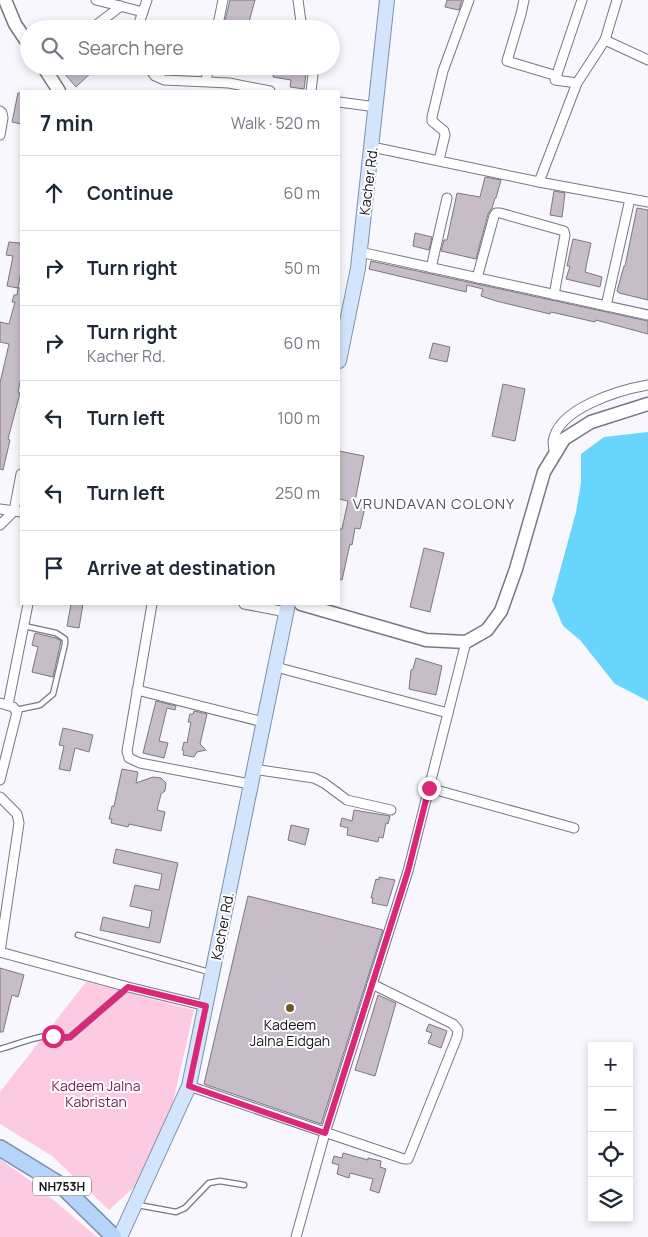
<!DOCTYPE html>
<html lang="en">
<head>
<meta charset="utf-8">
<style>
  :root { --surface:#fff; --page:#f2f2f3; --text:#1f2937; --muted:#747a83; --line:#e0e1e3 }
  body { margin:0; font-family:Manrope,sans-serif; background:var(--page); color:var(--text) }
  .controls { position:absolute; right:15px; bottom:15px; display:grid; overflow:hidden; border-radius:0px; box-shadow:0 2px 8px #0003 }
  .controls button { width:45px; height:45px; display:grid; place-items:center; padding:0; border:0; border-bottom:1px solid var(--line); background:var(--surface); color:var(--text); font:25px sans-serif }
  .stop { position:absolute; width:15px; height:15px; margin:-11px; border:4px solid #db2777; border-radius:50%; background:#fff }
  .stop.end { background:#db2777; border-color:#fff; box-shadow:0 1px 5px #0008 }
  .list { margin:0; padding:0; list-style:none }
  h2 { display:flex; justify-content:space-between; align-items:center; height:65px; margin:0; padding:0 20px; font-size:21px }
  h2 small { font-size:16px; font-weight:400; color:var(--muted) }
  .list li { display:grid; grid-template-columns:32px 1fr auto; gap:15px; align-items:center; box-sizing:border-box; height:75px; padding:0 20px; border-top:1px solid var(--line) }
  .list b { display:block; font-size:19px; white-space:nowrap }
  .list p { margin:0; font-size:16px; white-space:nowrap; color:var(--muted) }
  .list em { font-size:16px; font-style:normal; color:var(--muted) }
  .icon { flex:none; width:28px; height:28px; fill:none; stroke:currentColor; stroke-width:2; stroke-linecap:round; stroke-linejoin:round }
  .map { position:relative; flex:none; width:648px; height:1237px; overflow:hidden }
  .search { position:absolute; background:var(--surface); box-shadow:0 2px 8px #0003; left:20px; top:20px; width:320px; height:55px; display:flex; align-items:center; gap:12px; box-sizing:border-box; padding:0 18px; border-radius:28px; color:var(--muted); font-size:19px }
  .panel { position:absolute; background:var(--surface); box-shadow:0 2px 8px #0003; left:20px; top:90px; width:320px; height:515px; border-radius:0px }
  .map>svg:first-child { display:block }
  .green { fill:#fccbe1 }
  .water { fill:#68d5fc }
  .building { fill:#c6bdc9; stroke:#7e7680 }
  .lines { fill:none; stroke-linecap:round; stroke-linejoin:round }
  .lane-casing { stroke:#787884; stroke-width:7 }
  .street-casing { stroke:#787884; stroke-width:11 }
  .secondary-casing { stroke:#787884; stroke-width:15 }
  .primary-casing { stroke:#7d90ab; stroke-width:16 }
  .highway-casing { stroke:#7d90ab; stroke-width:18 }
  .lane { stroke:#fff; stroke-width:4.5 }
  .street { stroke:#fff; stroke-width:9 }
  .secondary { stroke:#fff; stroke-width:12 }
  .primary { stroke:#d3e5fc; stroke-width:14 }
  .highway { stroke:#b6d4fa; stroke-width:15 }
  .route { stroke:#db2777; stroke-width:6 }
  .poi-dot { fill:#705829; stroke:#fff; stroke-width:2 }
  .labels { text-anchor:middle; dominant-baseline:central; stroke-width:4; stroke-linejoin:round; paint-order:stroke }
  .shield { fill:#fff; stroke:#5a5a5d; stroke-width:1 }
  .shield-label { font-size:12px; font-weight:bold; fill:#131318 }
  .street-label { font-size:14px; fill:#131318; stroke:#fff }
  .poi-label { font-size:14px; fill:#131318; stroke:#fff }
  .park-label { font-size:14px; fill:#791853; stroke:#fff }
  .neighbourhood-label { font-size:15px; letter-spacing:1px; fill:#54545f; stroke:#fff }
</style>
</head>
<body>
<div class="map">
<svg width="648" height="1237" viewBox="0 0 648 1237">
  <rect width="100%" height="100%" fill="#f7f7fd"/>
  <g class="green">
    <polygon points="86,982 194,1010 170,1115 144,1178 109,1210 52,1156 0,1124 0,1092"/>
    <polygon points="0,1159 32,1182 97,1237 0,1237"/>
  </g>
  <polygon class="water" points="648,432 648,701 615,684 580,640 563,626 552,600 576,512 581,483 581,454 604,437"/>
  <g class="building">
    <polygon points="230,0 255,0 247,29 223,29"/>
    <polygon points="447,0 462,0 459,10 445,7"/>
    <polygon points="71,66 98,66 76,87 64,73"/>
    <polygon points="275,66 307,66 304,89 290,87 291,80 273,77"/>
    <polygon points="18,93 21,93 21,124 12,122"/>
    <polygon points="485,177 501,180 496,198 495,198 492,208 488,214 476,259 441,251 444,240 447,240 457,193 480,197"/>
    <polygon points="554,191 565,193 562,217 550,215"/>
    <polygon points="637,208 648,210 648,300 619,293 619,292 617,291 624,266 625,266"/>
    <polygon points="415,233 432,237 429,250 413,246"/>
    <polygon points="573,239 591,243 585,272 602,277 600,287 566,279 570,266 567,266"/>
    <polygon points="9,242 20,243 20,246 21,246 21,272 18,288 7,286 13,256 6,255"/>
    <polygon points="371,261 648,321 648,334 596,320 595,322 551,312 550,314 496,301 481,296 483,289 467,285 466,292 369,269"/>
    <polygon points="18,288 21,288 21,377 18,392 20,393 8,439 10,440 3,470 0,469 0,383 9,344 0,342 0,322 9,324 15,302 12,302 14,295 17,295"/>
    <polygon points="433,343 450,347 447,362 429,358"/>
    <polygon points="503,384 525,389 515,441 492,436"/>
    <polygon points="339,451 364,456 355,501 366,503 360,529 355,528 352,545 350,544 342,580 339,579 339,529 342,529 348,501 339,499"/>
    <polygon points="424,548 444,553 430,612 410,607"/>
    <polygon points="71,604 83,604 79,628 67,626"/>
    <polygon points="35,633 56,638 61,641 53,677 32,672 38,647 32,645"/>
    <polygon points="416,658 442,666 436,695 409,689 411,670 413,669"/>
    <polygon points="156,701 176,706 175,710 167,708 159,741 168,743 164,758 143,753"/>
    <polygon points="194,711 207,714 200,744 206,750 197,752 194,757 183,755 184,751 182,750 184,742 187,743 191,722 188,722 190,714 193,714"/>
    <polygon points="63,728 93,735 89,752 75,748 70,771 59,769 64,746 59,745"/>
    <polygon points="122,769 138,772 136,783 153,777 161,778 166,783 165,791 161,794 157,810 165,812 161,831 129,824 128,827 111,823 112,819 109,819 112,806 114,806"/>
    <polygon points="354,810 390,816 388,824 386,823 383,838 379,837 378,842 347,835 348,828 340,826 342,818 352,821"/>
    <polygon points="291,825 309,829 305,845 288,840"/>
    <polygon points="116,849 178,863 160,943 100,930 103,917 149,928 152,911 130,906 135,885 159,890 162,874 113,863"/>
    <polygon points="379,877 395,880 387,906 372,903 373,898 371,898 376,879 379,880"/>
    <polygon points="248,896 383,930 321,1124 204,1084"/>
    <polygon points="0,968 24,975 18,997 12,995 3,1032 0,1032"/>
    <polygon points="378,995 396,1003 375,1076 355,1070"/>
    <polygon points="429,1024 447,1031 441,1048 428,1043 432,1033 426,1031"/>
    <polygon points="343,1153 368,1160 368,1158 381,1161 380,1167 386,1169 379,1193 370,1190 373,1179 350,1173 349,1178 337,1174 339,1165 332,1163 334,1156 342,1158"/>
  </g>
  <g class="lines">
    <g class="lane-casing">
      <g id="lane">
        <polyline points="16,710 40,705 53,694 65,644 65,639 56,633 24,626"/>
        <polyline points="78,935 209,972"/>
        <path d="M0,1049C15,1045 31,1038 46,1036C55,1034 61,1039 70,1037L128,987"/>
        <polyline points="138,1205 176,1212 185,1208 209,1183 220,1181 244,1185"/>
      </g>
    </g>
    <g class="street-casing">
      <g id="street">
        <polyline points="96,0 143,12"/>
        <polyline points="298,0 302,29"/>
        <polyline points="524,0 521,14 507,61 557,76"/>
        <polyline points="91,29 121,6"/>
        <polyline points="137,29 147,0"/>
        <polyline points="217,29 223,0"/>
        <polyline points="605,40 648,60"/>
        <polyline points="147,66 155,76 164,80 229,83 270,91"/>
        <polyline points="206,81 209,66"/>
        <polyline points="577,83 555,80 582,0"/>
        <polyline points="311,91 314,66"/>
        <polyline points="339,102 376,107"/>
        <polyline points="0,111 2,113 3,118 0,135"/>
        <polyline points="372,147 539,182 648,202"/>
        <polyline points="439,160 445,135 444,131 432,121 432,117 443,71 469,0"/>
        <polyline points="539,182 577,83 605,40 617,0"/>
        <polyline points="360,252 648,315"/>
        <polyline points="431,268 447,198"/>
        <polyline points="477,278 494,216 496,213 500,213 564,231 565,235 554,295"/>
        <polyline points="606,306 630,199"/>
        <path d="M555,453C554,450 553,446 553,442C557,408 620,390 648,385"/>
        <polyline points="21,474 14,511 21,512"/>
        <polyline points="0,509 14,511 0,525"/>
        <polyline points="152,604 127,751 129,758 140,763 250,784"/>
        <polyline points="244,604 286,612"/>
        <polyline points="276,667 448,713"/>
        <polyline points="137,690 263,722"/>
        <polyline points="0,703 13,707 17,712 0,780"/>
        <polyline points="8,705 28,604"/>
        <polyline points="253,769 314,778 324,783 347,800 391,810"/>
        <polyline points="429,788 574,828"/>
        <polyline points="0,797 17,814 19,823 0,952 128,987 206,1006"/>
        <polyline points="189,1086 404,1159 408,1159 457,1037 458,1030 453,1024 372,984"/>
        <polyline points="296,1237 325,1133 408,871 466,642"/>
      </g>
    </g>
    <g class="secondary-casing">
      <g id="secondary">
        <polyline points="5,0 15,24 29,45"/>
        <polyline points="43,66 59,91"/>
        <polyline points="301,604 426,640 466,642 487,630 501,611 516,569 544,472 564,439 591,422 648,404"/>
      </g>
    </g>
    <g class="primary-casing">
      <g id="primary">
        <polyline points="339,361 358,268 387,0"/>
        <polyline points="120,1237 189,1086 288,604"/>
      </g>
    </g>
    <g class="highway-casing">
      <polyline id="highway" points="0,1148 62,1186 114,1237"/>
    </g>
    <use href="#lane" class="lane"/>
    <use href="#street" class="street"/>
    <use href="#secondary" class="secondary"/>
    <use href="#primary" class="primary"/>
    <use href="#highway" class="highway"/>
  </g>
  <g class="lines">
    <polyline class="route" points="53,1036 62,1038 70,1037 128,987 206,1006 189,1086 325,1133 408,871 429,788"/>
  </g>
  <circle class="poi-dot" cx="290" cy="1008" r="5"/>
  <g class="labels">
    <rect class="shield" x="33" y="1176.5" width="58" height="19" rx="4"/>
    <g class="shield-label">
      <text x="62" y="1186">NH753H</text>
    </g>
    <g class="street-label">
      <text transform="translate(368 181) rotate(-83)">Kacher Rd.</text>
      <text transform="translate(222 926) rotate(-79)">Kacher Rd.</text>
    </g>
    <g class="poi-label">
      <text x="290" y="1024">Kadeem<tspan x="290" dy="16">Jalna Eidgah</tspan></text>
    </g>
    <g class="park-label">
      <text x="96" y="1085">Kadeem Jalna<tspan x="96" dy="16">Kabristan</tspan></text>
    </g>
    <g class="neighbourhood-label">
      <text x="434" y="503">VRUNDAVAN COLONY</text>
    </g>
  </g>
</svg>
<div class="controls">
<button>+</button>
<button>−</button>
<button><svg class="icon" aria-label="locate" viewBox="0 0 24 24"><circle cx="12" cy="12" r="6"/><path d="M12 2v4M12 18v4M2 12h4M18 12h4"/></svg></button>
<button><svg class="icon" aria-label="layers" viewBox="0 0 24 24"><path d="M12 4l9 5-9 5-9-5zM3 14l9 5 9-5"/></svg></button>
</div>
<div class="stop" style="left:53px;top:1036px"></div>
<div class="stop end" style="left:429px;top:788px"></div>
<div class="search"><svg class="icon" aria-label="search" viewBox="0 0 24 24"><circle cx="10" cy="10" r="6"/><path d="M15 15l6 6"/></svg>Search here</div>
<section class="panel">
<h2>7 min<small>Walk · 520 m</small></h2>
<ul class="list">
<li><svg class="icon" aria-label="ahead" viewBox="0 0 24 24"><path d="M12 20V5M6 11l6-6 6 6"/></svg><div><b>Continue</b></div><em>60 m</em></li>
<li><svg class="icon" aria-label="right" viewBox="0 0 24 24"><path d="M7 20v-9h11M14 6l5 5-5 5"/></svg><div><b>Turn right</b></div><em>50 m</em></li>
<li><svg class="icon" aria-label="right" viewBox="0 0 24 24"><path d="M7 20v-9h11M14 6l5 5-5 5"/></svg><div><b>Turn right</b><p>Kacher Rd.</p></div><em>60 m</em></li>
<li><svg class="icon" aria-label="left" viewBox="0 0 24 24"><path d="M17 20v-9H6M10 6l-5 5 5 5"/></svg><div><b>Turn left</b></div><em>100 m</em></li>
<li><svg class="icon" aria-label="left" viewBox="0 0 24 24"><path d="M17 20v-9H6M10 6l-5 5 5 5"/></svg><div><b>Turn left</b></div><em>250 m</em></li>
<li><svg class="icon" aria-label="arrive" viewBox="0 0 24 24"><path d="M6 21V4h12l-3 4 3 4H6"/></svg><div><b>Arrive at destination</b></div></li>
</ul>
</section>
</div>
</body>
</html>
